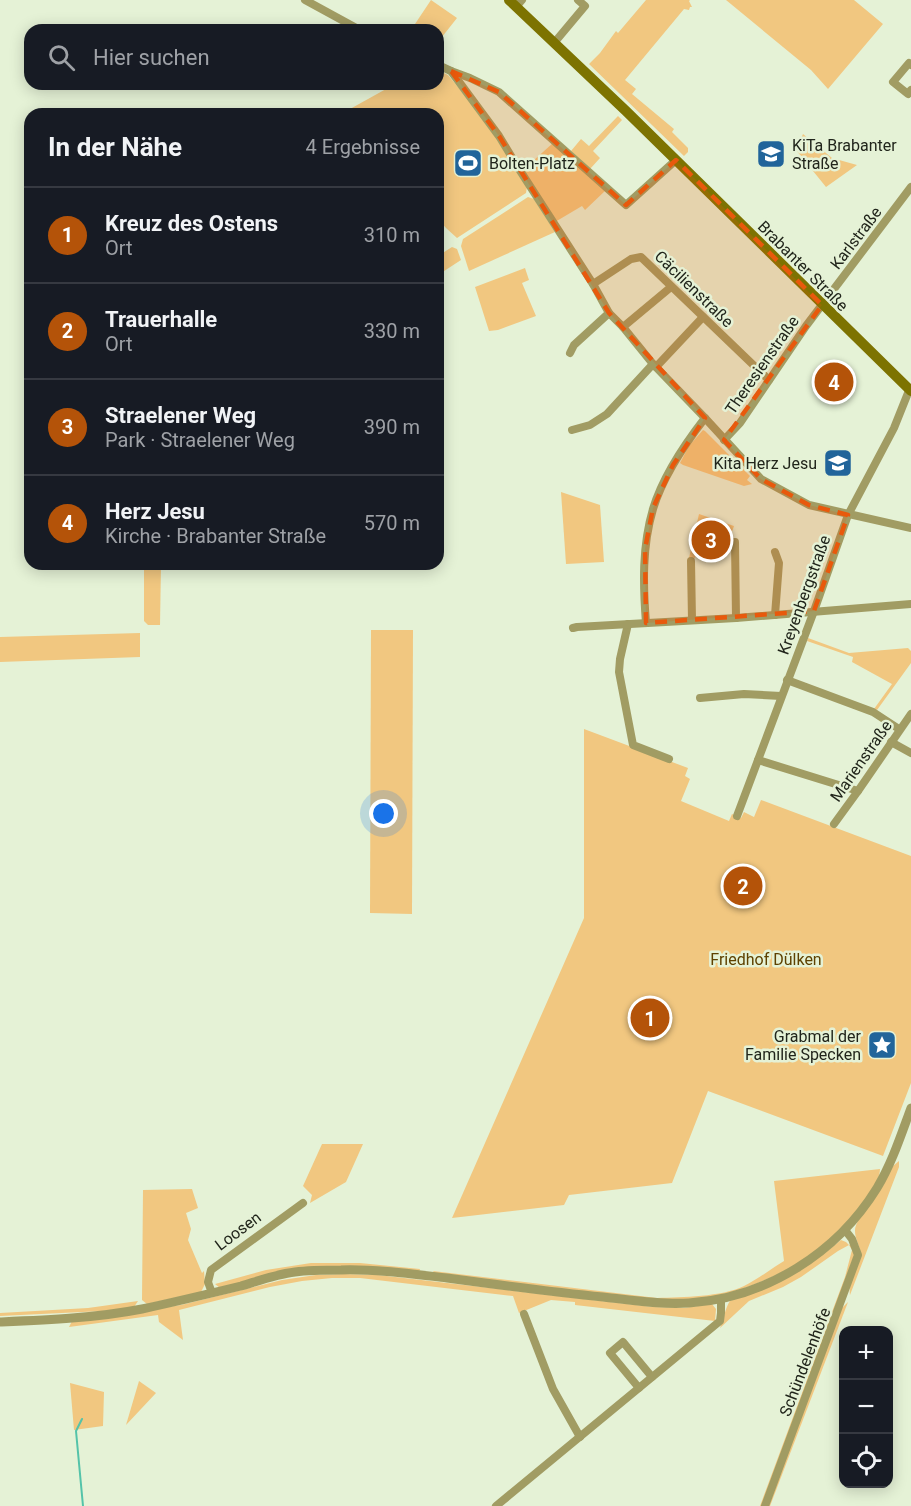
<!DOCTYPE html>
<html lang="de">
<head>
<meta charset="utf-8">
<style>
  :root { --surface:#171b24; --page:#242831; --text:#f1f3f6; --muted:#9ea1a6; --line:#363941; --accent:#b45309 }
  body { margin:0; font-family:Roboto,sans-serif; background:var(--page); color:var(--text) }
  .controls { position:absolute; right:18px; bottom:18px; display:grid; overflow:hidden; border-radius:12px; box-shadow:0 3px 15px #0003 }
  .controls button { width:54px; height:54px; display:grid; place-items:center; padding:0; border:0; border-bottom:2px solid var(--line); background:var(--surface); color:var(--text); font:30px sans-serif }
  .you { position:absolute; left:384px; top:814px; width:21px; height:21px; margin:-15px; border:4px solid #fff; border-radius:50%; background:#1a73e8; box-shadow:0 0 0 9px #1a73e833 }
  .badge { display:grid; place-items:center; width:39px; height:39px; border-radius:50%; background:var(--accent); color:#fff; font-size:20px; font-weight:700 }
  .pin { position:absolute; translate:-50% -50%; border:3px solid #fff; box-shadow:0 2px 6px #0006 }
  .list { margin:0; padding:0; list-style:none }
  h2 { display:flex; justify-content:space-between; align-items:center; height:78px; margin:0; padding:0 24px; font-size:26px }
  h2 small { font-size:20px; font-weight:400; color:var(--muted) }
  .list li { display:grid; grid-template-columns:39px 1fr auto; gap:18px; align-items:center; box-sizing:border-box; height:96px; padding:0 24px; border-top:2px solid var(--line) }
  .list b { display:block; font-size:22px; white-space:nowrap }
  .list p { margin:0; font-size:20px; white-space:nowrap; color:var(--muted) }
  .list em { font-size:20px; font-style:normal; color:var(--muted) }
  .icon { flex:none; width:33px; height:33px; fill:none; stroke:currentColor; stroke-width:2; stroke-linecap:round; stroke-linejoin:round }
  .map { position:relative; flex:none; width:911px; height:1506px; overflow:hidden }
  .search { position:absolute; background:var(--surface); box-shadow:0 3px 15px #0003; left:24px; top:24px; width:420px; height:66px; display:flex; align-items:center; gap:15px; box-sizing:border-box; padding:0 21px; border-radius:18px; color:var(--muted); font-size:22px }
  .panel { position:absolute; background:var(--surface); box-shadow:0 3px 15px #0003; left:24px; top:108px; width:420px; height:462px; border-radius:18px }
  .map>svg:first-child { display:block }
  .green { fill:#f1c780 }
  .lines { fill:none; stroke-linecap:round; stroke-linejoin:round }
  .stream { stroke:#54c3a9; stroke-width:2 }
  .minor { stroke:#a19c63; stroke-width:8 }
  .tertiary { stroke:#a19c63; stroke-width:9 }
  .secondary { stroke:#7d7301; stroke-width:10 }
  .marked { fill:#e8590c; fill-opacity:0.2; stroke:#e8590c; stroke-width:4.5; stroke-dasharray:12 8; stroke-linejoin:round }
  .labels { text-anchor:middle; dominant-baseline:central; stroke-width:5; stroke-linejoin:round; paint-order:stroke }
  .poi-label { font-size:16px; fill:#21251b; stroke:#e5f2d6; text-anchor:start }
  .street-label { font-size:16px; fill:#21251b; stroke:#e5f2d6 }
  .park-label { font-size:16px; fill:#5e4100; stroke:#e5f2d6 }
</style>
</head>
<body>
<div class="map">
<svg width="911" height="1506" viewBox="0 0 911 1506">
  <rect width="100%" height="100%" fill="#e5f2d6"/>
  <g class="green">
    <polygon points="431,0 457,18 438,42 438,30 411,30"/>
    <polygon points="646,0 690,0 689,1 692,7 690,7 689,10 684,9 625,80 636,89 632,94 674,129 672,132 688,148 688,152 684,156 589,64 600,53 616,31 618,33"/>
    <polygon points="726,0 854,0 883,24 828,89 811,70"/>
    <polygon points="438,70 448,75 473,105 497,138 527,187 526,193 457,238 446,228 438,219 438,114 354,114 350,109 395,84 438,84"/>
    <polygon points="618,116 622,120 593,151 600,158 590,169 571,151 581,139 589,146"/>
    <polygon points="803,134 832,158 857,165 826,187 796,150"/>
    <polygon points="553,143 606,190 585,210 582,206 555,222 523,170"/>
    <polygon points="528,197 534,199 555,232 469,271 461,246 463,239"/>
    <polygon points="452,247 457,249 461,260 438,275 438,256"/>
    <polygon points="525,268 529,280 522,283 536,316 498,330 489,331 475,287"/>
    <polygon points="703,430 705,431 750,476 747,480 752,484 744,486 683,465 680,463 689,446"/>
    <polygon points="561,492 600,505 604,562 566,564"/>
    <polygon points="699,514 734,526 728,543 728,555 697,555 694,559 689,558"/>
    <polygon points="144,564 161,564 160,625 148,625 144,621"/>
    <polygon points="371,630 413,630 412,914 370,913"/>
    <polygon points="140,633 140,657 0,662 0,637"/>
    <polygon points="808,638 849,653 908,648 911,651 911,663 877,710 874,709 892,684 852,662 853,657 807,641"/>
    <polygon points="584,729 688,768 685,776 690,779 681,801 729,821 732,814 741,818 744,812 754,817 761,800 911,856 911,1083 883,1156 708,1091 672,1183 569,1195 564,1205 452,1218 584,918"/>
    <polygon points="322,1144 363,1144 346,1182 310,1203 312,1195 303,1186"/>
    <path d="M899,1161V1167L850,1295C848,1282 857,1271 860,1259C862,1247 855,1241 855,1231C854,1220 885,1178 893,1166Z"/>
    <path d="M880,1169C880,1185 857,1210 847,1222C814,1263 750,1292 699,1299C663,1303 626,1297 590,1292C539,1286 487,1280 435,1274L433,1271L657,1298C683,1297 721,1297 744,1286C758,1279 771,1269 784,1261L774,1181Z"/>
    <polygon points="192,1189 198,1208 186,1213 191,1229 188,1240 202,1273 204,1271 205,1284 201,1292 147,1304 142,1300 143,1190"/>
    <path d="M841,1240L846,1242L849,1245L852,1244L855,1253L762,1506H760L845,1277L852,1250L849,1245L838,1251L801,1277L783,1287L749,1301L720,1328C724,1319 725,1308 730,1301L826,1252Z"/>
    <polygon points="311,1263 360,1263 420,1269 419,1272 334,1267 220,1288 215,1284 266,1270"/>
    <polygon points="344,1274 378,1275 653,1307 684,1308 712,1304 716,1309 715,1321 575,1305 575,1302 551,1300 519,1313 513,1296 360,1278 332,1278 302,1281 270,1287 179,1310 183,1340 159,1322 158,1315 69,1327 72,1321 181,1305 282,1280 316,1275"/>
    <polygon points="138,1301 134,1307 103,1311 0,1316 0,1313 88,1308"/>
    <polygon points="848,1302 770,1506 767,1506 842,1308"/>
    <polygon points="139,1381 156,1393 126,1425"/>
    <polygon points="70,1383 104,1392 103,1426 74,1430"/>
  </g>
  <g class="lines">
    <polyline class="stream" points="82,1419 76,1431 83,1506"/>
    <g class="minor">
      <polyline points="305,0 360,30"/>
      <polyline points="516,7 522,0"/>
      <polyline points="554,43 585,6 578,0"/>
      <polyline points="438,65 451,71 499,136 519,169 593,284 609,313 623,327 653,364 705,418 761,479 809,505 911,528"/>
      <polyline points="911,65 909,63 893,82 908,94 911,90"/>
      <polyline points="451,71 470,78 499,92 626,205 676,160"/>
      <polyline points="593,284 631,259 641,257 769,380"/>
      <polyline points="623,327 671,287"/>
      <polyline points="570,353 574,345 609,313"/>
      <polyline points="656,367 703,317"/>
      <polyline points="572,430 590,425 607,414 653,364"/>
      <polyline points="724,440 740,423 806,326 911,187"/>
      <polyline points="735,542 736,618"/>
      <polyline points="691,561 692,620"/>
      <polyline points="775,615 779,563 775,552"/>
      <path d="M646,623C643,585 642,546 653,509C663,476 684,445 705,418"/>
      <polyline points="628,624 620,659 619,672 633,745 669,759"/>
      <polyline points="573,628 577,627 736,618 911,604"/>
      <polyline points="787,680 873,712 899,729"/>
      <polyline points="700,698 744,694 781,696"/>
      <polyline points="891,742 911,753"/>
      <polyline points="758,760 858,791"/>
      <polyline points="737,816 814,611 848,515 894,428 910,388"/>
      <polyline points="834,824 858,791 911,714"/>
      <polyline points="212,1293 208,1282 211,1270 303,1203"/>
      <polyline points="524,1314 553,1389 580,1437"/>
      <polyline points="639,1388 610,1353 623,1342 652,1377"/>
      <polyline points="496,1506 720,1321 721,1313 721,1299"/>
      <polyline points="765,1506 858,1255 852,1239 845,1230"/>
    </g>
    <path class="tertiary" d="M0,1322C47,1320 96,1318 142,1309C175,1302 208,1294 241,1286C258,1281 277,1274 295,1272C310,1270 326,1270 341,1270C376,1269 412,1274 447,1278C499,1285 551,1292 603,1297C632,1300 661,1305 689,1303C766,1298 837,1253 877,1188C892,1163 901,1135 911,1108"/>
    <polyline class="secondary" points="509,0 626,111 911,391"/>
  </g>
  <path class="marked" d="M451,71L499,92L626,205L676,160L822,305L724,440L761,479L809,505L848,515L814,611L646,623L645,549L653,508L673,465L705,418L609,313L499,136Z"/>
  <defs>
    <g id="school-square" transform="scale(1.5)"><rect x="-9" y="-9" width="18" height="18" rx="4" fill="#21649a" stroke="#e5f2d6"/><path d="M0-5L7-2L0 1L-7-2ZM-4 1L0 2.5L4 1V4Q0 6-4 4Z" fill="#fff"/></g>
    <g id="stadium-square" transform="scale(1.5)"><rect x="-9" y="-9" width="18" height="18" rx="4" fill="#21649a" stroke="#e5f2d6"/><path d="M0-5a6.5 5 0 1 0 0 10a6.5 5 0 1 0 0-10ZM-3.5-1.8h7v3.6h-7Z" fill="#fff"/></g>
    <g id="sight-square" transform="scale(1.5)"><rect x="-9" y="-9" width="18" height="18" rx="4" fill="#21649a" stroke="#e5f2d6"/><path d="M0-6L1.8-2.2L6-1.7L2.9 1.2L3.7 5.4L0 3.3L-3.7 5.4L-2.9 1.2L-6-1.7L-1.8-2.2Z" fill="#fff"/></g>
  </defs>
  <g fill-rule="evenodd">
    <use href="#school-square" x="771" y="154"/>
    <use href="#stadium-square" x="468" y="163"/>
    <use href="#school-square" x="838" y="463"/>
    <use href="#sight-square" x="882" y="1045"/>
  </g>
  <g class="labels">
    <g class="poi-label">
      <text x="792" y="145">KiTa Brabanter<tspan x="792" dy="18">Straße</tspan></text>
      <text x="489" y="163">Bolten-Platz</text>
      <text x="817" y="463" text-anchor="end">Kita Herz Jesu</text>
      <text x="861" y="1036" text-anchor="end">Grabmal der<tspan x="861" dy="18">Familie Specken</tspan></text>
    </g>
    <g class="street-label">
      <text transform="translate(856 238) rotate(-53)">Karlstraße</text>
      <text transform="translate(803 266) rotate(45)">Brabanter Straße</text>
      <text transform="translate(694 289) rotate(44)">Cäcilienstraße</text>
      <text transform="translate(762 365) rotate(-55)">Theresienstraße</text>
      <text transform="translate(804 595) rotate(-70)">Kreyenbergstraße</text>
      <text transform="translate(861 761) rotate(-55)">Marienstraße</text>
      <text transform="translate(238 1231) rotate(-37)">Loosen</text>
      <text transform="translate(805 1362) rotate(-69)">Schündelenhöfe</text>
    </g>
    <g class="park-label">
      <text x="766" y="959">Friedhof Dülken</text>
    </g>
  </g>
</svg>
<div class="controls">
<button>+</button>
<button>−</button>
<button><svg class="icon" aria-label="locate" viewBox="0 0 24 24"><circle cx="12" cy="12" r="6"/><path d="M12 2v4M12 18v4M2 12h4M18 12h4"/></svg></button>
</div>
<div class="you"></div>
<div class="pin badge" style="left:650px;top:1018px">1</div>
<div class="pin badge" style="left:743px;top:886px">2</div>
<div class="pin badge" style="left:711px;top:540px">3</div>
<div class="pin badge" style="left:834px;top:382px">4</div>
<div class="search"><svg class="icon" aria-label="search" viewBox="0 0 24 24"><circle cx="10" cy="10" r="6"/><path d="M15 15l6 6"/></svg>Hier suchen</div>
<section class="panel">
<h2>In der Nähe<small>4 Ergebnisse</small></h2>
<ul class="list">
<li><span class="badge">1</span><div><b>Kreuz des Ostens</b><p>Ort</p></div><em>310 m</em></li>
<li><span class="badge">2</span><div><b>Trauerhalle</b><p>Ort</p></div><em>330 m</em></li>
<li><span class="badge">3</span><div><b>Straelener Weg</b><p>Park · Straelener Weg</p></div><em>390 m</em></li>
<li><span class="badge">4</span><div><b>Herz Jesu</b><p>Kirche · Brabanter Straße</p></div><em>570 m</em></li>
</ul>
</section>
</div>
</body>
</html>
